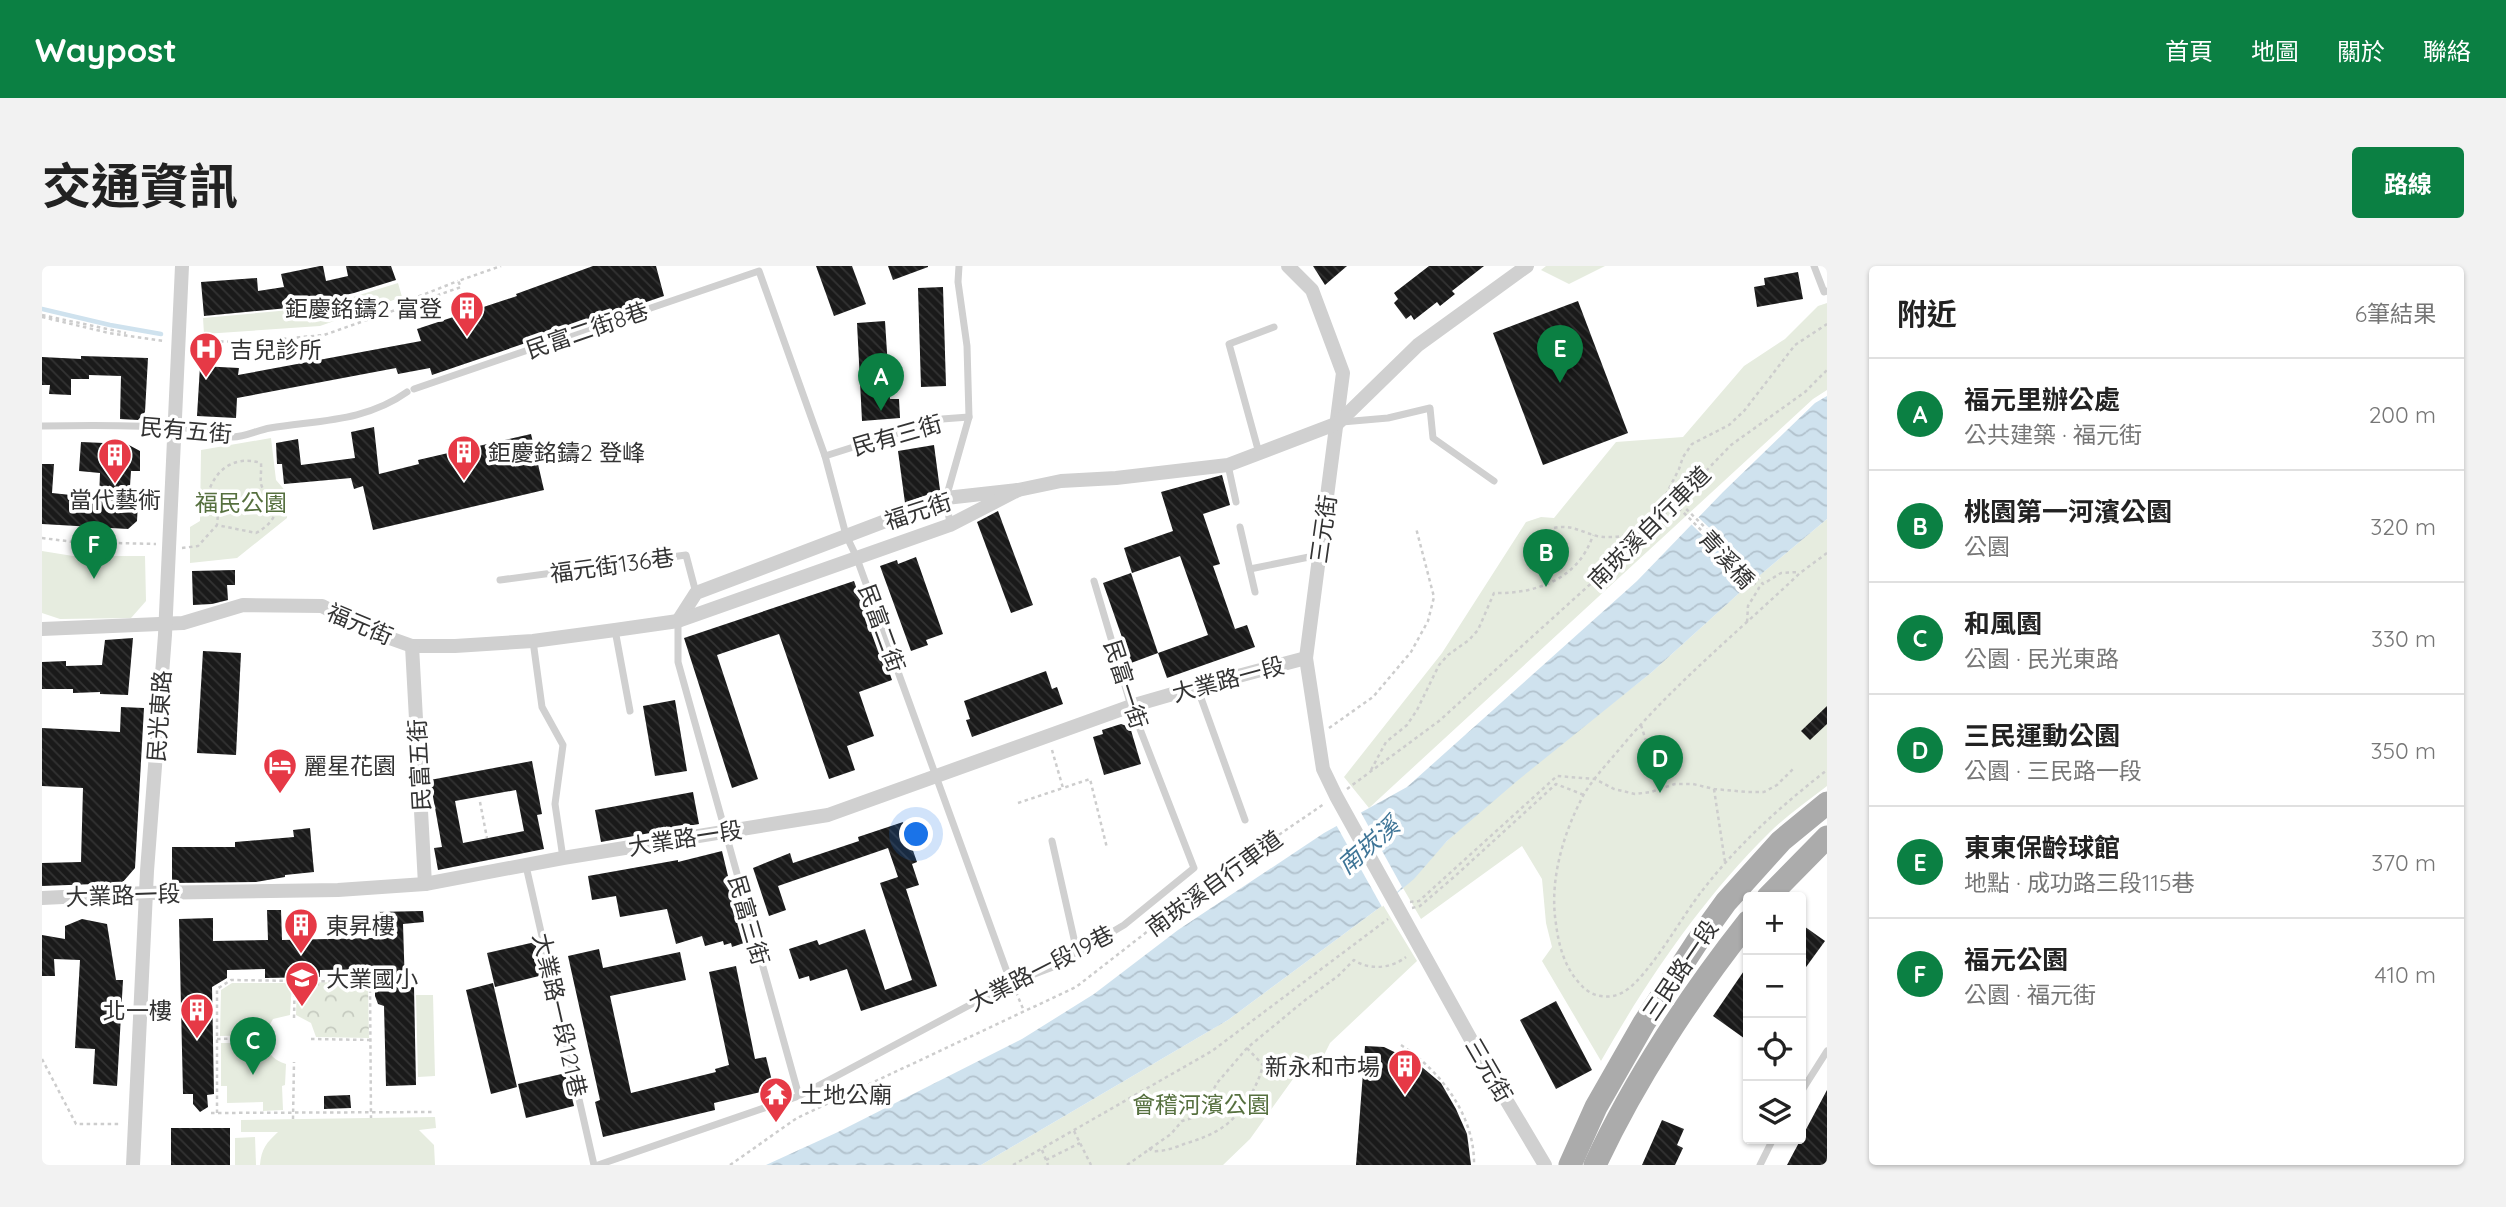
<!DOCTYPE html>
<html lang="zh-TW">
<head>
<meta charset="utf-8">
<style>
  :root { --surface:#fff; --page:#f2f2f2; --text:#222; --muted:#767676; --line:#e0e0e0; --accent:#0b8043 }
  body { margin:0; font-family:Quicksand,"Noto Sans TC",sans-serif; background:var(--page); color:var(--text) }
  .controls { position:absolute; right:21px; bottom:21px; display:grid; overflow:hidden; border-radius:7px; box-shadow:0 2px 5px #0004 }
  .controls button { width:63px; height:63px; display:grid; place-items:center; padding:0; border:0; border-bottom:2px solid var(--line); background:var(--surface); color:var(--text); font:35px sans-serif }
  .you { position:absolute; left:875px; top:569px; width:24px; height:24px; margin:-18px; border:5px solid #fff; border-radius:50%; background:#1a73e8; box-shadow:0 0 0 10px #1a73e833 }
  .badge { display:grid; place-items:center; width:46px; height:46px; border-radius:50%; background:var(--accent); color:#fff; font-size:23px; font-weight:700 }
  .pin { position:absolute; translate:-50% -58px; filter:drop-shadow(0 2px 4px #0008) }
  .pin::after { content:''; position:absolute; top:37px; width:24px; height:21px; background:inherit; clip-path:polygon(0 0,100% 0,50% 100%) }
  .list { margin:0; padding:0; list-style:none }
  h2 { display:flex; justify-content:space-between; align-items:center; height:91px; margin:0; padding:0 28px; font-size:30px }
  h2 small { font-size:23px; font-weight:400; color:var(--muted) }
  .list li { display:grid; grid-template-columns:46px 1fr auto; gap:21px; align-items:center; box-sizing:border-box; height:112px; padding:0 28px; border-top:2px solid var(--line) }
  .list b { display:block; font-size:26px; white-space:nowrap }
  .list p { margin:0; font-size:23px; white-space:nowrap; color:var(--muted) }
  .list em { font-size:23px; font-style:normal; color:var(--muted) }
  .icon { flex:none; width:38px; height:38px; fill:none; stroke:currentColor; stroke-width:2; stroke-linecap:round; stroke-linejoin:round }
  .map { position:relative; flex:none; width:1785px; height:899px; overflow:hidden; border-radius:7px }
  header { display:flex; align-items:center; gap:42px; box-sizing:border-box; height:98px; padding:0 35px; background:var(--accent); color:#fff }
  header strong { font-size:33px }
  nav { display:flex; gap:38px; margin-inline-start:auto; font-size:24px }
  .intro { display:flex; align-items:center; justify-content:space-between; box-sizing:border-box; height:168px; padding:0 42px }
  h1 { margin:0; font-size:49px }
  .button { padding:18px 32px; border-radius:7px; background:var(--accent); color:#fff; font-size:24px; font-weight:700 }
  main { display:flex; gap:42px; padding:0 42px }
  aside { flex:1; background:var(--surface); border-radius:7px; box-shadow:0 2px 5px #0004 }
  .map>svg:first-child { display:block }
  .green { fill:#e6ecdf }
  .forest { fill:url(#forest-crowns) }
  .water { fill:url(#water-waves) }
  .pier { fill:#fff }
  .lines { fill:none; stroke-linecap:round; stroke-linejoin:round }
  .stream { stroke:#cfe2ee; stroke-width:4.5 }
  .building { fill:url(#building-back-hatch); fill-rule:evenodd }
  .path { stroke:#cdcdcd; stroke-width:2.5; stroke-dasharray:3.5 3.5; stroke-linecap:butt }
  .lane { stroke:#d0d0d0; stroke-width:7 }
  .street { stroke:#d0d0d0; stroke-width:14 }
  .primary { stroke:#ababab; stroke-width:23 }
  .labels { text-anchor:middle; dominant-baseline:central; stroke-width:7; stroke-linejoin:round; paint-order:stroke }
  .poi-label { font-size:23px; fill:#333; stroke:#fff; text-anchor:start }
  .street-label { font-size:23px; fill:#333; stroke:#fff }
  .park-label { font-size:23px; fill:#56703f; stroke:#fff }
  .water-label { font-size:24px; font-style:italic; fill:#3f7597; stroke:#fff }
</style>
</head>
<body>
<header>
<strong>Waypost</strong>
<nav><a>首頁</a><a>地圖</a><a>關於</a><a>聯絡</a></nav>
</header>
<div class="intro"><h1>交通資訊</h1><a class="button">路線</a></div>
<main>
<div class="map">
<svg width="1785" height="899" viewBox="0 0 1785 899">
  <defs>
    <pattern id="forest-crowns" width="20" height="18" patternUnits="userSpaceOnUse" patternTransform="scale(1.75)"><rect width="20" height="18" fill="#e6ecdf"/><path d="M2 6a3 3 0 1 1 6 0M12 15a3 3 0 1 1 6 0" fill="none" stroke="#c6cbc0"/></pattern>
    <pattern id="water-waves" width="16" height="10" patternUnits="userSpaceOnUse" patternTransform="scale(1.75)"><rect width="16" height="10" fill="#cfe2ee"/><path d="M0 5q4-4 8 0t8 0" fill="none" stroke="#b2c2cd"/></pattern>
    <pattern id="building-back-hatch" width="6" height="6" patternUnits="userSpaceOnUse" patternTransform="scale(1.75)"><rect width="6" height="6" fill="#1a1a1a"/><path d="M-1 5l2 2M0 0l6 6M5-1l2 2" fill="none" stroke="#333"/></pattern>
  </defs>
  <rect width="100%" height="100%" fill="#fff"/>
  <g class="green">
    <polygon points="1504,0 1563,0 1527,18 1499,4"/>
    <polygon points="356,17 360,31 278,60 162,68 161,52 248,44 311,31"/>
    <polygon points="1785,37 1785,124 1771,133 1327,542 1302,511 1400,387 1484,256 1499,251 1512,252 1574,176 1641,171 1702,100 1743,73 1776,40"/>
    <polygon points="229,172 234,214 246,228 245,252 195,292 148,297 148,261 158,255 159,184"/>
    <path d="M1785,253V520C1766,535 1744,550 1727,567C1660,633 1605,714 1559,795L1500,695L1510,681L1504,657L1500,613L1480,580L1379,653L1361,622L1405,575L1473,514L1610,406L1706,319Z"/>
    <polygon points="0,285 31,290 103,290 104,335 89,352 18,353 0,347"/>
    <polygon points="1341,639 1375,695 1288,777 1282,789 1256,806 1208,873 1181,899 939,899 1186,754"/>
    <polygon points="190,717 250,717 248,749 231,753 222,769 178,770 179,724"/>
    <polygon points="374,729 391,729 393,810 376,811"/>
    <path d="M179,777H223C227,789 232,794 244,798L243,819L240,820L241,844L221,845V836L185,837V820H179Z"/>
    <path d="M393,851L394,862L377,864L392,879L393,899H218C219,883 225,876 236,866H199V854Z"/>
    <polygon points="213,871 214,899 193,899 193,872"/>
  </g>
  <polygon class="forest" points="255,716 326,717 327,772 274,771 269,757 254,749"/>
  <polygon class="water" points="1785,130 1785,253 1705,320 1610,406 1475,515 1405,575 1372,613 1341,639 1186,754 939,899 724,899 796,866 980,773 1052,728 1136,664 1282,567 1365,521 1595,315 1681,226 1773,137"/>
  <g class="pier">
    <polygon points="1654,249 1719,312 1711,319 1647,256"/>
    <polygon points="1317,543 1360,621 1340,641 1293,557"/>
  </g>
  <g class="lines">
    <polyline class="stream" points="0,43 68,59 119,68"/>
  </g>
  <g class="building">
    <polygon points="278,0 281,0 284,15 306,10 304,0 349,0 354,14 312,27 246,42 162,50 159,16 215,12 216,25 242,21 239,8"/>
    <polygon points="551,0 614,0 622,30 390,109 388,102 356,108 354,102 195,132 194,152 155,150 158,100 197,102 196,109 379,75 375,63 475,30 474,28"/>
    <polygon points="774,0 810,0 824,38 792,50"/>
    <polygon points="846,0 886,0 886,1 851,14"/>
    <polygon points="1271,0 1305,0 1283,19"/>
    <polygon points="1387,0 1442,0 1410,25 1413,28 1398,40 1395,36 1372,54 1369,49 1364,53 1352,37 1356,33 1352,27"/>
    <polygon points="1756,6 1761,33 1715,41 1712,21 1723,19 1722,12"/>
    <polygon points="901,21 904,120 879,121 876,22"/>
    <polygon points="1536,35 1586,167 1501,199 1451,67"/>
    <polygon points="843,55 848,133 857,133 858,152 820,155 815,57"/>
    <polygon points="39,90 106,92 103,146 96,154 78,153 79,110 47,109 47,113 29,113 29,129 7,128 8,119 0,119 0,91 39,93"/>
    <polygon points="332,161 337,208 377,198 376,194 489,168 502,224 331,264 321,220 312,223 309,212 242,218 240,198 235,198 234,177 256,173 259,199 313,192 309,166"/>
    <polygon points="39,176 85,178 98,185 98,205 89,205 87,235 96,236 95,255 86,263 0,258 0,198 12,198 10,227 57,232 58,207 37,205"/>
    <polygon points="892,179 898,224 863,237 856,185"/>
    <polygon points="1180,209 1188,239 1161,248 1178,298 1171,300 1193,363 1205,359 1213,381 1125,412 1116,387 1166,369 1138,290 1090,307 1082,282 1131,265 1119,226"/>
    <polygon points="956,245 991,339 969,347 935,256"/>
    <polygon points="874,291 901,368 884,374 886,379 869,385 838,300 855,294 856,298"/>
    <polygon points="193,304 193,319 185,319 186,334 170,338 151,339 150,305"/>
    <polygon points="1089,307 1116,387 1089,397 1061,317"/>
    <polygon points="812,315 824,349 827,348 850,414 817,426 832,470 805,480 813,504 787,513 737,368 675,389 716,513 690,522 642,372"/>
    <polygon points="91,372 86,429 58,428 58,426 31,427 31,423 0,423 0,396 24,395 24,400 60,399 63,374"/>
    <polygon points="161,385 199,387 194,489 155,487"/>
    <polygon points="1004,405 1010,423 1015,421 1021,438 930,471 924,454 928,453 922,435"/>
    <polygon points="633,434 645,505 613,510 601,440"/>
    <polygon points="1785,440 1785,458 1768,474 1759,465"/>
    <polygon points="79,441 102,442 93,602 80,617 0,620 0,597 39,596 41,522 0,520 0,462 78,466"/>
    <polygon points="1079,458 1088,461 1099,498 1062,509 1051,471 1061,468 1060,464"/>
    <path d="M490,495L500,548L495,549L502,583L396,604L392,582L400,581L388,514ZM474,524L482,565L421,577L413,535Z"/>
    <polygon points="651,526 657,558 559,576 553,544"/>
    <polygon points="861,556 875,596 870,598 877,619 864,623 895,720 819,745 805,703 768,715 767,710 757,713 747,683 775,674 777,679 823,663 843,724 870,714 838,617 856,611 846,582 736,620 744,644 727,650 711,602 748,587 751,597 817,575 816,571"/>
    <polygon points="268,562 272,606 243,609 243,611 214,616 130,617 130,581 193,581 193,576 252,571 251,564"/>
    <polygon points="680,585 702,677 690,681 689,677 682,679 681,675 663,680 660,670 634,678 625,643 578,651 574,630 550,634 546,610 636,594 636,596"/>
    <polygon points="225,644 239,644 240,674 333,672 333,646 381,645 382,656 361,658 363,722 372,721 374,819 344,820 342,740 336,738 333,730 333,703 278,704 278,711 223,712 223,703 185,704 185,712 170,721 172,828 165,829 166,841 158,846 151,838 151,828 141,828 137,653 171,652 171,675 226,674"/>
    <polygon points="40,653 65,658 74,714 81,714 75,820 51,818 53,783 33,782 38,694 12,693 13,710 0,710 0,669 23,673 23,660"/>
    <polygon points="1759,658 1783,675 1759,708"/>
    <polygon points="493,676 501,709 453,721 445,687"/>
    <polygon points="557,683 561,702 638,686 644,714 568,730 589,827 674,806 673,803 687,799 667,706 694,700 713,793 724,791 732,823 672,837 673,844 561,871 553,836 558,834 526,690"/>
    <polygon points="1706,699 1706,775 1671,750"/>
    <polygon points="451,717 475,821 449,828 424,724"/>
    <polygon points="1514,735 1550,804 1514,823 1478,754"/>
    <polygon points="1323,780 1342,781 1375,797 1399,817 1414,843 1425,868 1429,899 1314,899"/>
    <polygon points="524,807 532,840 484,852 476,818"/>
    <polygon points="1785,824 1785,899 1745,899"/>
    <polygon points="308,829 309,842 282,843 282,830"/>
    <polygon points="1620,854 1642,863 1635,879 1641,882 1633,899 1600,899"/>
    <rect x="129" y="862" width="59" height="37"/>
  </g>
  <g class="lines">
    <g class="path">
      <polyline points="370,33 416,15"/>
      <polyline points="0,49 84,67"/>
      <polyline points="0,51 67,67 122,75"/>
      <polyline points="150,75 206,76 282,69 419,21 416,15 459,0"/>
      <polyline points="1637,232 1637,236 1721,318 1739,307 1757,306"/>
      <polyline points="1631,239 1634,239 1717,322 1706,340 1705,357"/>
      <polyline points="1608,260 1637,203 1641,191 1650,178 1687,159 1702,145 1753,79 1785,58"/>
      <path d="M1512,262C1529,258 1539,266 1555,270C1571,273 1588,269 1604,265"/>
      <polyline points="0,272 32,276 114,278"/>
      <path d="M140,282L156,280L175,259L214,267C230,258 236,249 235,230C213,223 220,217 219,197C193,189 173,203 166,228L176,248L175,259"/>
      <path d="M1785,287L1758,307C1698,364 1633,417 1580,480C1567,496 1551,512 1541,530C1521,568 1507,615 1514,658C1517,681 1523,703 1540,720C1551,732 1570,734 1583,725C1608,709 1640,650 1660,625C1696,578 1739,540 1785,504"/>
      <polyline points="1599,459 1619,523"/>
      <polyline points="1287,462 1331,431 1369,386 1386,355 1392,331 1374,262"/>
      <polyline points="1010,484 1021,522 1048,513 1065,582"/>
      <path d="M1329,504L1344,476L1365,459L1375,444L1397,399L1406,389L1427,374L1436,364L1452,327C1494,328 1537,313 1551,269"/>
      <polyline points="1305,523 1397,455 1596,275 1631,239 1631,234 1638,232 1689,179 1763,126 1785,104"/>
      <polyline points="1672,523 1683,596"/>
      <polyline points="438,536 445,572"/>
      <polyline points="976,537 1021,522"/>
      <polyline points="1368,636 1377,635 1515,510 1553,513 1572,523 1593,528 1609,526 1633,518 1651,518 1672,523 1705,526 1722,526 1735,519 1751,503"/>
      <polyline points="1370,642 1378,640 1412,611 1514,518 1542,529"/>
      <polyline points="248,651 249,674"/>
      <polyline points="974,726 982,745"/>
      <polyline points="252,752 253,704"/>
      <polyline points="175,773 225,772"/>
      <polyline points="269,773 329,774"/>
      <path d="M1359,779C1399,805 1433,850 1432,899"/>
      <polyline points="0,793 34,858 79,858"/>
      <polyline points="169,847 391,846"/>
      <polyline points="175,847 175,723 189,714 328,716 329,852"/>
      <polyline points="251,853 252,796"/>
      <polyline points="1032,865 1049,899"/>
      <path d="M1107,882L1110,885C1121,886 1132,882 1142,878C1155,874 1167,870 1178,863C1198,851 1216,821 1221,799L1205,782"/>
      <polyline points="1000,884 1006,899"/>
      <polyline points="1004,894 1038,877"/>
      <polyline points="688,899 755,852 1034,721 1178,609 1282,538"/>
      <polyline points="971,899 1170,785 1346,653"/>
      <path d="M1085,899L1129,868L1140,855L1150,852L1160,845L1175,817L1205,782L1262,735L1296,710L1312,694C1328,705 1350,702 1364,691"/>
    </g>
    <g class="lane">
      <polyline points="1772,0 1782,26 1785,25"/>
      <polyline points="372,123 717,5 783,190 804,269 814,290 969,717"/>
      <polyline points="1300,156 1346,152 1388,142 1391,172 1452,215"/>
      <path d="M0,160C48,159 96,159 144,162C160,163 176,170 191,171C203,171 216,164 228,162C276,154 323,156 365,126"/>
      <polyline points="1217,187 1187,78 1232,61"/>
      <polyline points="783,190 900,153 927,151"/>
      <polyline points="1186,199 1194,236"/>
      <polyline points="908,258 904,232 927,151 925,80 916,16 917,0"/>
      <polyline points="1198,261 1213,326"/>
      <polyline points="1208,303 1277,289"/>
      <polyline points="458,314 644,289 654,327"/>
      <polyline points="636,355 636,396 757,830"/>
      <polyline points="573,364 588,445"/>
      <polyline points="491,375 500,441 521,479 513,538 521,592"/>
      <polyline points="1155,421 1203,554"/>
      <polyline points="1010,575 1035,686"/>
      <polyline points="484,600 552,899"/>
      <polyline points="1759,826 1785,785"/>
      <polyline points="556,899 757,830 969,717 1011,701 1082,659 1152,602 1089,440 1052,315"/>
      <polyline points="1718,899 1731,873"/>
    </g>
    <g class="street">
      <polyline points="1246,0 1270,24 1301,107 1264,392 1281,503 1294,530 1438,790 1503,899"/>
      <polyline points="636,355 654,327 904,232 976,224 1019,215 1074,212 1186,199 1296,157 1376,79 1485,0"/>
      <polyline points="0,363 141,357 201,339 280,340 328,365 370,380 413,380 491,375 573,364 636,355 908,259 976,224"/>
      <polyline points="370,380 383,618"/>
      <polyline points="0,632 104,627 296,624 383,618 521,592 786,549 1089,440 1155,421 1264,392"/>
      <polyline points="91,899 105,605 123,369 140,0"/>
    </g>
    <g class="primary">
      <polyline points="1726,631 1785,571"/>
      <polyline points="1528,899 1554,841 1602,757 1655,676 1684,636 1739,575 1785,537"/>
      <path d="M1553,899C1592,815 1649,728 1706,656"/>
    </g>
  </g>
  <defs>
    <g id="building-pin" transform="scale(1.75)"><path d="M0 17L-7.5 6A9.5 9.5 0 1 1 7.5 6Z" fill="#e63946" stroke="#fff"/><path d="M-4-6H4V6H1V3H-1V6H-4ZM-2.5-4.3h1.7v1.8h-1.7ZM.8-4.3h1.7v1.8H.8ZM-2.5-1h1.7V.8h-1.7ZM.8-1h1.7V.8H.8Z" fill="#fff"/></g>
    <g id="hospital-pin" transform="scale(1.75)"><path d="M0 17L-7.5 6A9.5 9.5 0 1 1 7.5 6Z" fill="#e63946" stroke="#fff"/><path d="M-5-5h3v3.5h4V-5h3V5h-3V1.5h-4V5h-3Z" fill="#fff"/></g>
    <g id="hotel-pin" transform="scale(1.75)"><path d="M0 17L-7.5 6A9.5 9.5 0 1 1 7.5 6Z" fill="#e63946" stroke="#fff"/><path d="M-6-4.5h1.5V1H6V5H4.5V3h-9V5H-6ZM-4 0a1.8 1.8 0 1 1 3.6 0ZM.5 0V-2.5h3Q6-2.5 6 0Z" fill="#fff"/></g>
    <g id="school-pin" transform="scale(1.75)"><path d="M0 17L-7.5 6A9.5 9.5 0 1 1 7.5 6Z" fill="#e63946" stroke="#fff"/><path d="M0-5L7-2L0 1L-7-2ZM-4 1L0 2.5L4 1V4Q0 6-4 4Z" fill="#fff"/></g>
    <g id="temple-pin" transform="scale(1.75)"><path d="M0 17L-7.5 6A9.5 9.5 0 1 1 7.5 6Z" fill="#e63946" stroke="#fff"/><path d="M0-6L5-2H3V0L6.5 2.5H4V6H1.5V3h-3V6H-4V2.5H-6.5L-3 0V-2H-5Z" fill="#fff"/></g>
  </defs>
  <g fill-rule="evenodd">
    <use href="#building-pin" x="425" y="42"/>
    <use href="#hospital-pin" x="164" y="83"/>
    <use href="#building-pin" x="422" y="186"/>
    <use href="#building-pin" x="73" y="189"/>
    <use href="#hotel-pin" x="238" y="499"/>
    <use href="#building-pin" x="259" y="659"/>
    <use href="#school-pin" x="260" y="712"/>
    <use href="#building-pin" x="155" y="744"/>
    <use href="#building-pin" x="1363" y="800"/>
    <use href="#temple-pin" x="734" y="828"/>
  </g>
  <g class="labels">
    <g class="poi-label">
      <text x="400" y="42" text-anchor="end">鉅慶銘鑄2 富登</text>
      <text x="188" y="83">吉兒診所</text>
      <text x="446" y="186">鉅慶銘鑄2 登峰</text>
      <text x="73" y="233" text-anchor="middle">當代藝術</text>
      <text x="262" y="499">麗星花園</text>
      <text x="284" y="659">東昇樓</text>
      <text x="284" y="712">大業國小</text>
      <text x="130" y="744" text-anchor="end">北一樓</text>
      <text x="1338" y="800" text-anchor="end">新永和市場</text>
      <text x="758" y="828">土地公廟</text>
    </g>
    <g class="street-label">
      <text transform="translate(545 64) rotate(-19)">民富二街8巷</text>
      <text transform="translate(144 164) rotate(5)">民有五街</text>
      <text transform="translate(855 169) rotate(-16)">民有三街</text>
      <text transform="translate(876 245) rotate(-18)">福元街</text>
      <text transform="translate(1607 261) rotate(-45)">南崁溪自行車道</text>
      <text transform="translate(1281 263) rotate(-82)">三元街</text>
      <text transform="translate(1685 293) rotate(48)">青溪橋</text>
      <text transform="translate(570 299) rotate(-8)">福元街136巷</text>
      <text transform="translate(318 358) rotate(23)">福元街</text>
      <text transform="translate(840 362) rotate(70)">民富二街</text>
      <text transform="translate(1186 413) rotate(-15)">大業路一段</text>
      <text transform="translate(1084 418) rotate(72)">民富一街</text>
      <text transform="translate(117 450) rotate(-86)">民光東路</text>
      <text transform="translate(377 499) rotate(-93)">民富五街</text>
      <text transform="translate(643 572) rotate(-9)">大業路一段</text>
      <text transform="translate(1172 617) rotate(-36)">南崁溪自行車道</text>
      <text transform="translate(81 629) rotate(-2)">大業路一段</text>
      <text transform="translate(707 654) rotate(74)">民富三街</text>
      <text transform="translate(999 702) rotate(-27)">大業路一段19巷</text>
      <text transform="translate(1638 704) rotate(-56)">三民路一段</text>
      <text transform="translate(518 749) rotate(77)">大業路一段121巷</text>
      <text transform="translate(1447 804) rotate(60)">三元街</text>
    </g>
    <g class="park-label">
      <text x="199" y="236">福民公園</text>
      <text x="1159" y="838">會稽河濱公園</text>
    </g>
    <g class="water-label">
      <text transform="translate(1326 579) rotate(-41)">南崁溪</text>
    </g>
  </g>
</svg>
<div class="controls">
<button>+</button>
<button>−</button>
<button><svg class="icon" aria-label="locate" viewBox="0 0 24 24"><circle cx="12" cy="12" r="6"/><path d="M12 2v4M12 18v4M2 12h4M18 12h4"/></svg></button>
<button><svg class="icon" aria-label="layers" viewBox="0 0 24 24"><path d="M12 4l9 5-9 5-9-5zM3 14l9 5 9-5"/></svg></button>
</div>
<div class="you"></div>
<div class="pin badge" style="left:839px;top:145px">A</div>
<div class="pin badge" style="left:1504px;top:321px">B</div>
<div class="pin badge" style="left:211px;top:809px">C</div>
<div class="pin badge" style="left:1618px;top:527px">D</div>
<div class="pin badge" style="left:1518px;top:117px">E</div>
<div class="pin badge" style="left:52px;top:313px">F</div>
</div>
<aside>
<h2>附近<small>6筆結果</small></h2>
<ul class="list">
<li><span class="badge">A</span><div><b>福元里辦公處</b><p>公共建築 · 福元街</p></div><em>200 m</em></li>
<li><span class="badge">B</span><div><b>桃園第一河濱公園</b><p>公園</p></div><em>320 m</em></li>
<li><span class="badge">C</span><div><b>和風園</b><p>公園 · 民光東路</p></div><em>330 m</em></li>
<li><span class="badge">D</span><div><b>三民運動公園</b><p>公園 · 三民路一段</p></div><em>350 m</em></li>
<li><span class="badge">E</span><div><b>東東保齡球館</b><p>地點 · 成功路三段115巷</p></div><em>370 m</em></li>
<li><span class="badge">F</span><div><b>福元公園</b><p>公園 · 福元街</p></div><em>410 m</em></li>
</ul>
</aside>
</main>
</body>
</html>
